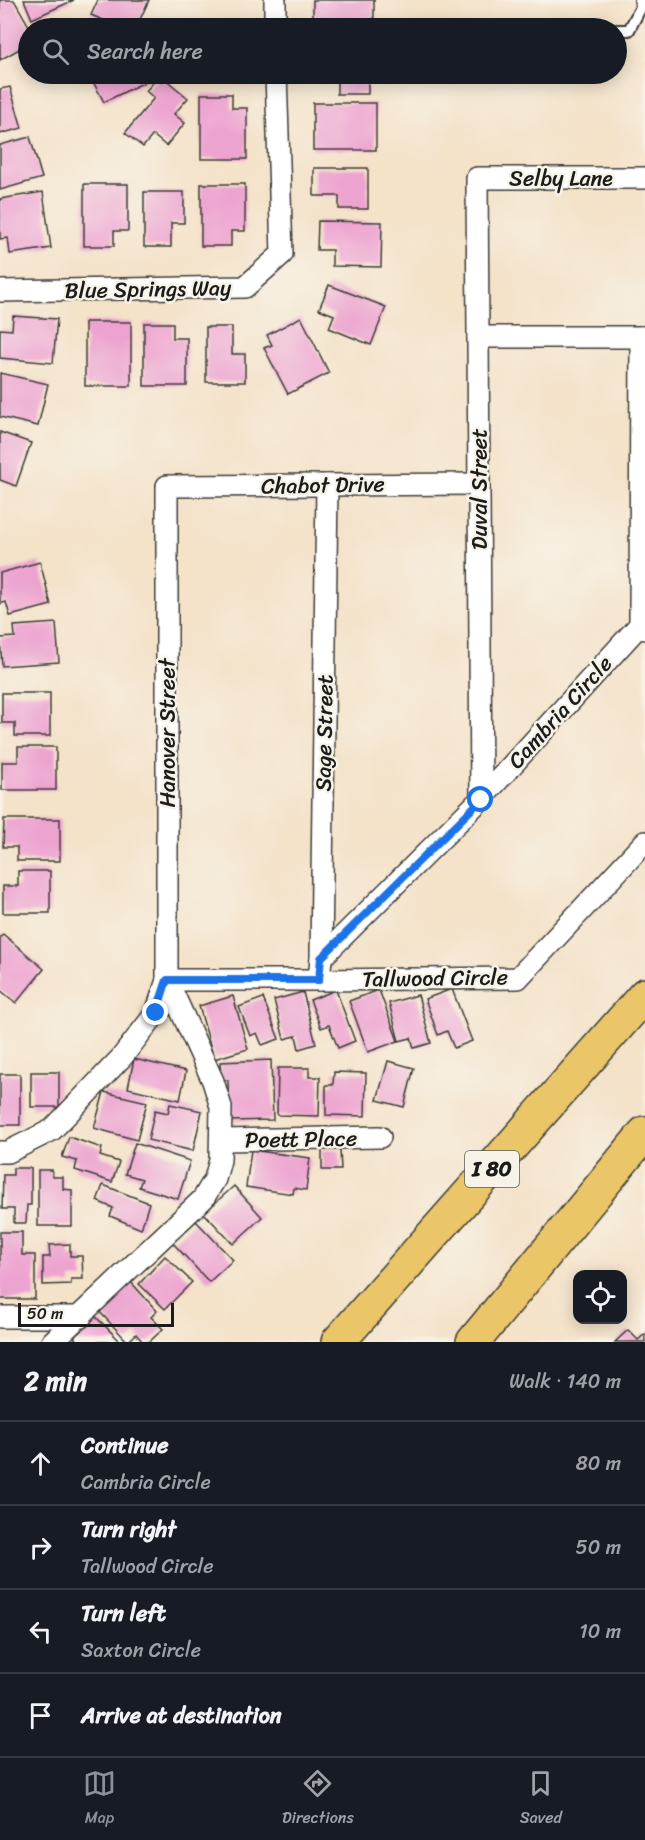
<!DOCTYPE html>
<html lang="en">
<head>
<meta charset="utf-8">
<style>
  :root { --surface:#171b24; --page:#20242c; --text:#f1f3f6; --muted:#9ea1a6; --line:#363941; --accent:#8c9099 }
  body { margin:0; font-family:Sriracha,sans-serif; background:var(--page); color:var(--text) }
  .controls { position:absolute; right:18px; bottom:18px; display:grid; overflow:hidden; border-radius:12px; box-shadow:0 3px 15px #0003 }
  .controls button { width:54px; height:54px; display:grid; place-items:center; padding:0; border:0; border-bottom:2px solid var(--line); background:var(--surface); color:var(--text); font:30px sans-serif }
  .scale { position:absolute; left:18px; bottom:15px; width:156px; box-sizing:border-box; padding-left:6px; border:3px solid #1c1c1c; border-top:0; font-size:16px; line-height:21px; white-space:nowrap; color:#1c1c1c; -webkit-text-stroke:4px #f7f3e8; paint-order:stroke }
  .stop { position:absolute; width:18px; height:18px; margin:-14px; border:4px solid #1a73e8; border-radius:50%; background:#fff }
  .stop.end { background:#1a73e8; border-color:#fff; box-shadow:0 2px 6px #0008 }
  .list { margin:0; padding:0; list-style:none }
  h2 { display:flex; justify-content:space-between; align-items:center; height:78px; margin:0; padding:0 24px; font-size:26px }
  h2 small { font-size:20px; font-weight:400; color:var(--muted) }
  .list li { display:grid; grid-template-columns:39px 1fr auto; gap:18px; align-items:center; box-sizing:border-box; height:84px; padding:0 24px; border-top:2px solid var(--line) }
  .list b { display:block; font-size:22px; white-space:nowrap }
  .list p { margin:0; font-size:20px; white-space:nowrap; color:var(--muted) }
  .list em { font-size:20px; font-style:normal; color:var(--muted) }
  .icon { flex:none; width:33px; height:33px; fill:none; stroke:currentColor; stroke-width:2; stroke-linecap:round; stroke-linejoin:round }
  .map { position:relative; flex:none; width:645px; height:1342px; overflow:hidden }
  .search { position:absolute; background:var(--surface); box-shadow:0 3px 15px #0003; left:18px; right:18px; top:18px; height:66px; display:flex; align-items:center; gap:15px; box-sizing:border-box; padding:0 21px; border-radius:33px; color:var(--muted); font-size:22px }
  .sheet { height:414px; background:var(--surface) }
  nav { display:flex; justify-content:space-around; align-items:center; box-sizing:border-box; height:84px; border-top:2px solid var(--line); background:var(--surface); font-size:16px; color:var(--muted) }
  nav a { display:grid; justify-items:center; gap:3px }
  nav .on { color:var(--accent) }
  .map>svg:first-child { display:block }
  .building { fill:#eda3d0 }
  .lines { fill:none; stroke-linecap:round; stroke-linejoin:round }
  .service-casing { stroke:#3c3a36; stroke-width:14 }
  .minor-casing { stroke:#3c3a36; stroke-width:24 }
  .motorway-casing { stroke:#3c3a36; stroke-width:36 }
  .service { stroke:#fff; stroke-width:10 }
  .minor { stroke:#fff; stroke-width:21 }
  .motorway { stroke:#ebc669; stroke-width:33 }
  .route { stroke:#1a73e8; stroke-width:8 }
  .labels { text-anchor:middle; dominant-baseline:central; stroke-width:5; stroke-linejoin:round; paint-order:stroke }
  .shield { fill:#f7f3e8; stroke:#5e5c59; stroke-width:1.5 }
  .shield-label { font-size:21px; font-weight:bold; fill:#1c1c1c }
  .street-label { font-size:22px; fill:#1c1c1c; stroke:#f7f3e8 }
</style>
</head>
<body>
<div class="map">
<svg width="645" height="1342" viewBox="0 0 645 1342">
  <rect width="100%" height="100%" fill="#f7f3e8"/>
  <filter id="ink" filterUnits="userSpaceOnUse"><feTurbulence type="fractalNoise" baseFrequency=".0167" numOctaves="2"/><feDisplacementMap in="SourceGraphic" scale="12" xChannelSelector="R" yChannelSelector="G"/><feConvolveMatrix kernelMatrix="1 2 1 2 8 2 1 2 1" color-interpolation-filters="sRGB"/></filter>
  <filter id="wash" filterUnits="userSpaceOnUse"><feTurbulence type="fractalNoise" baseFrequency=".008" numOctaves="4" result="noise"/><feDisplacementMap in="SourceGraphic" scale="24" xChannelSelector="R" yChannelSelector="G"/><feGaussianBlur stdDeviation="1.35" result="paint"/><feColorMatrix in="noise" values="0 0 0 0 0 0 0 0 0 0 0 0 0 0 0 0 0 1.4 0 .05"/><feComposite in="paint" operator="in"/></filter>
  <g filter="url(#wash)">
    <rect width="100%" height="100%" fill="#f4e2c9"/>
    <g id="blocks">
      <g class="building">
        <polygon points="0,0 14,0 30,28 28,28 28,44 0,60"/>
        <polygon points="24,0 74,0 32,19"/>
        <polygon points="98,0 149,0 136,28 122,28 91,15"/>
        <rect x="313" y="0" width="61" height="28"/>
        <polygon points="89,74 161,74 104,102"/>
        <polygon points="312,74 368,74 368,94 337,94 337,80 312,80"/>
        <polygon points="157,78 161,82 164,78 188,98 174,114 185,123 166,146 153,135 143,147 125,133 154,98 146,91"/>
        <polygon points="10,87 22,128 0,134 0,89"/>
        <polygon points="201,94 232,94 232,108 247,108 247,159 201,159"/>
        <rect x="313" y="103" width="63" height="47"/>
        <polygon points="30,137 42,178 0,190 0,145"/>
        <polygon points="314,168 368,168 368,209 339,209 339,196 314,196"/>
        <polygon points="84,184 128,184 128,231 114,231 114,246 84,246"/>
        <polygon points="201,184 245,184 245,231 231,231 231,246 201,246"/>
        <polygon points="43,192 51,248 10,254 8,238 0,239 0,199"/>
        <polygon points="144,192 184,192 184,223 171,223 171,247 144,247"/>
        <polygon points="318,221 382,222 381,267 332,266 332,250 317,250"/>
        <polygon points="329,285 386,307 371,345 329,328 334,315 319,309"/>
        <polygon points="13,316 57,319 53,363 0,358 0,329 12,330"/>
        <polygon points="301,317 329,373 288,394 264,348 272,345 267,335"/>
        <rect x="85" y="322" width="46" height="64"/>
        <polygon points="144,323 173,323 173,338 187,338 187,386 144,386"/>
        <polygon points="206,327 232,327 232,354 245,354 245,382 206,382"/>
        <polygon points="0,373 48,384 38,426 0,417"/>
        <polygon points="0,432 31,443 16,486 0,480"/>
        <polygon points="40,562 51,605 10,616 6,602 0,604 0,573"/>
        <polygon points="56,623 59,662 2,666 0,638 15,637 14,626"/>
        <polygon points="2,693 50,693 50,736 15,736 15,723 2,723"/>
        <polygon points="18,747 56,747 56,790 2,790 2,762 18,762"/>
        <polygon points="4,819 60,819 60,861 17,861 17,847 3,847"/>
        <polygon points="18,871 50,871 50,913 3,913 3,886 18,886"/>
        <polygon points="3,934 44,969 16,1003 0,990 0,938"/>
        <polygon points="452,989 472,1041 454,1048 447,1031 438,1035 425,999"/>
        <polygon points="336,990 355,1041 338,1048 329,1025 321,1028 310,1000"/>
        <polygon points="379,990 398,1041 368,1052 349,1001"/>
        <polygon points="303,992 316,1044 299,1049 296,1036 284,1039 274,1000"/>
        <polygon points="418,995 431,1043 414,1048 411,1038 399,1041 389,1003"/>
        <polygon points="233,996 248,1049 214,1059 199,1006"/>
        <polygon points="263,998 279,1039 262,1045 257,1033 250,1036 239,1007"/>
        <polygon points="134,1059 186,1071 180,1100 128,1088"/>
        <polygon points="271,1060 273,1120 229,1121 228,1080 221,1080 220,1062"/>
        <polygon points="388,1061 414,1068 404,1107 377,1100"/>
        <polygon points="278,1068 309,1068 309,1077 320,1077 319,1116 277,1115"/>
        <rect x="31" y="1072" width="28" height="35"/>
        <polygon points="334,1072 366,1073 365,1116 326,1115 326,1085 333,1085"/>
        <rect x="0" y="1074" width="20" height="51"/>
        <polygon points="104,1092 147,1102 137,1140 94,1128"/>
        <polygon points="170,1104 202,1111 193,1151 148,1140 155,1110 168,1113"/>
        <polygon points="69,1137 102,1148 100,1156 119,1162 112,1182 75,1170 77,1161 62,1157"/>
        <polygon points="135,1143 190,1161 178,1199 139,1187 142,1179 125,1174"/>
        <polygon points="251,1150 310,1158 306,1190 294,1188 293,1194 246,1187"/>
        <polygon points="322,1150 340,1150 341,1170 322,1170"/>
        <polygon points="13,1168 31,1168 31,1205 27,1205 26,1223 14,1223 14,1209 2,1209 3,1175 13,1175"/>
        <polygon points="38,1170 52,1170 52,1177 63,1177 63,1189 72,1190 72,1226 38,1226"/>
        <polygon points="103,1185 149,1203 141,1229 110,1216 113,1208 97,1201"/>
        <polygon points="234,1186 262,1217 233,1244 204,1213"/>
        <polygon points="196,1221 233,1260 209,1282 172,1242"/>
        <polygon points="0,1232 22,1232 22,1255 35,1255 35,1299 0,1299"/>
        <polygon points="70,1244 70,1256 82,1256 83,1279 71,1279 71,1284 43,1285 43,1257 50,1257 49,1245"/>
        <polygon points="165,1256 192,1282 165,1309 139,1284"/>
        <polygon points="130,1281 157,1311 151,1317 163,1329 149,1342 143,1342 136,1334 128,1342 98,1310"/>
        <polygon points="96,1317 121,1342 78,1342 74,1337"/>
        <polygon points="628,1330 638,1340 645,1334 645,1342 615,1342"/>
      </g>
    </g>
  </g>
  <g filter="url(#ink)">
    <use href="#blocks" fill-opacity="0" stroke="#3c3a36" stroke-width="1.5"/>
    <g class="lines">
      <g class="service-casing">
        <polyline id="service" points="616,30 629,30 641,7 640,0"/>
      </g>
      <g class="minor-casing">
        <g id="minor">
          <polyline points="275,0 275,28"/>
          <polyline points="0,291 245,287 282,254 276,74"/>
          <polyline points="478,337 645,337"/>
          <polyline points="641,337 640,625 645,629"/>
          <polyline points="481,799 477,178 645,178"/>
          <polyline points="321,958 481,799 645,619"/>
          <polyline points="167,980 319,980 518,978 645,842"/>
          <polyline points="319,980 321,958 327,485"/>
          <polyline points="222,1140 380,1137"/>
          <polyline points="0,1152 8,1152 52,1130 122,1057 156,1013 167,980 167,486 479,484"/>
          <polyline points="0,1317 81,1317"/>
          <polyline points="52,1342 203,1199 215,1179 220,1160 221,1107 213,1081 167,980"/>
        </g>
      </g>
      <g class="motorway-casing">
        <g id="motorway">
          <polyline points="338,1342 645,995"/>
          <polyline points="473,1342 645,1133"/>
        </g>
      </g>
      <use href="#service" class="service"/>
      <use href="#minor" class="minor"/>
      <use href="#motorway" class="motorway"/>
    </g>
  </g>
  <g class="lines" filter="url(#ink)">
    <polyline class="route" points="156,1013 167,980 319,980 321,958 481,800"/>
  </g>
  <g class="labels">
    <rect class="shield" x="465" y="1151" width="54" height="36" rx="4.5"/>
    <g class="shield-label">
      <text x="492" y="1169">I 80</text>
    </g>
    <g class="street-label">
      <text x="561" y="178">Selby Lane</text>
      <text transform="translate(148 289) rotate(-1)">Blue Springs Way</text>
      <text transform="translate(323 485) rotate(-1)">Chabot Drive</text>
      <text transform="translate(479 489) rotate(-90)">Duval Street</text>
      <text transform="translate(560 712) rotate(-48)">Cambria Circle</text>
      <text transform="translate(167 733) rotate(-90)">Hanover Street</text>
      <text transform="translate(324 733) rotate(-89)">Sage Street</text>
      <text transform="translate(435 978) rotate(-1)">Tallwood Circle</text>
      <text transform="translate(301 1139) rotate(-1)">Poett Place</text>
    </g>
  </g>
</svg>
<div class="controls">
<button><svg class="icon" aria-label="locate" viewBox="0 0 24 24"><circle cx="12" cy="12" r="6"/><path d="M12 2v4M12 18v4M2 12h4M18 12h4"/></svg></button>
</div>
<div class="scale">50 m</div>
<div class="stop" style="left:481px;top:800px"></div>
<div class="stop end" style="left:156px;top:1013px"></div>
<div class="search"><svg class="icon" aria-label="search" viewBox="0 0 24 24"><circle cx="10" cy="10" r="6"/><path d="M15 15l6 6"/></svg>Search here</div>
</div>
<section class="sheet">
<h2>2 min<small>Walk · 140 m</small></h2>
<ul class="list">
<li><svg class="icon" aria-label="ahead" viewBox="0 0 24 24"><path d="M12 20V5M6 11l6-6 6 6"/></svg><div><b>Continue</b><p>Cambria Circle</p></div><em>80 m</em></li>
<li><svg class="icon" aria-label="right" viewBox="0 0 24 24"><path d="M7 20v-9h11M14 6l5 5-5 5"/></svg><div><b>Turn right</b><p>Tallwood Circle</p></div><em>50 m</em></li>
<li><svg class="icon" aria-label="left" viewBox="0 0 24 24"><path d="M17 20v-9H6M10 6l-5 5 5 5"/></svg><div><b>Turn left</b><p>Saxton Circle</p></div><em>10 m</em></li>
<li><svg class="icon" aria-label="arrive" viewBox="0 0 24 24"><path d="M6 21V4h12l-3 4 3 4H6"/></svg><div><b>Arrive at destination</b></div></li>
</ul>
</section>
<nav>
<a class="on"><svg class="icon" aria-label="map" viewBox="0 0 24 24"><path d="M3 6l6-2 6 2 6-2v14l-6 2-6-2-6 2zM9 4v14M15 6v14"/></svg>Map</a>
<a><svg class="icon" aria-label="directions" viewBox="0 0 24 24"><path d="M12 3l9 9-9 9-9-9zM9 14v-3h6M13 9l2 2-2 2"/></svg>Directions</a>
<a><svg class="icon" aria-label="saved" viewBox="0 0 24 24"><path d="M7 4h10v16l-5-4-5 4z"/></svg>Saved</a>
</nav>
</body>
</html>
